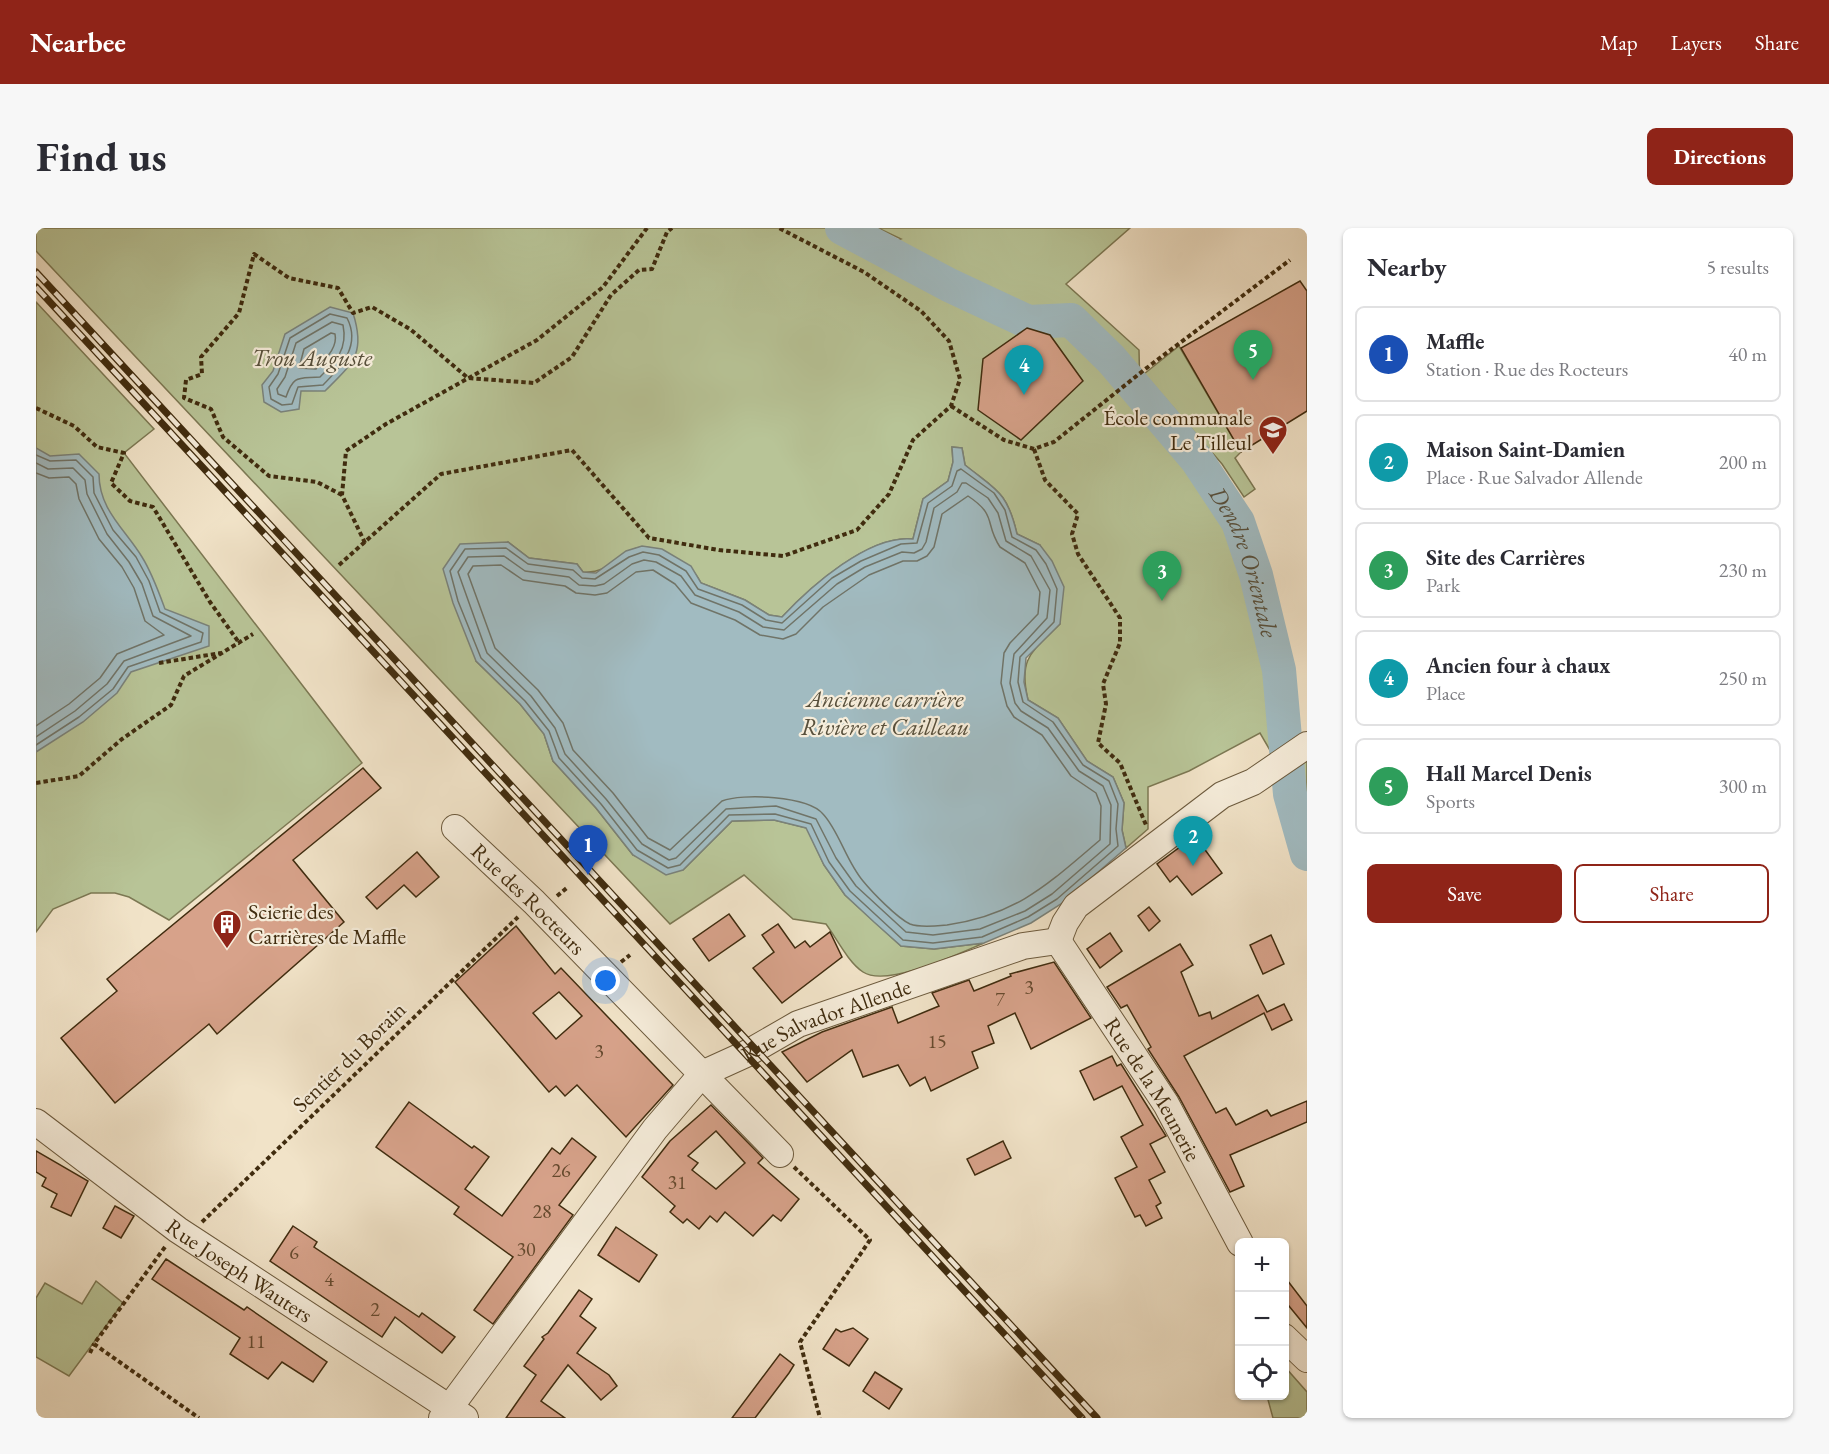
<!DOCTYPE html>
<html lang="en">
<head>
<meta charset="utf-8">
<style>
  :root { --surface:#fff; --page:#f7f7f7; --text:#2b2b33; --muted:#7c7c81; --line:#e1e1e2; --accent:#8f2418 }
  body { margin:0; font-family:"EB Garamond",serif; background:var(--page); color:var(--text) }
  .controls { position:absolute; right:18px; bottom:18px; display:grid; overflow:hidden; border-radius:9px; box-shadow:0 2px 4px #0004 }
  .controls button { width:54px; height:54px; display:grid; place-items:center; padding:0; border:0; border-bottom:2px solid var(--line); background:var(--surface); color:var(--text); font:30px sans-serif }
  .you { position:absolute; left:570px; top:753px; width:21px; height:21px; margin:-15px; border:4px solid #fff; border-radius:50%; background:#1a73e8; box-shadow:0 0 0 9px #1a73e833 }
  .badge { display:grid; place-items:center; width:39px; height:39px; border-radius:50%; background:var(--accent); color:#fff; font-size:20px; font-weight:700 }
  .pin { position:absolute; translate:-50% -50px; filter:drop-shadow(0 2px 3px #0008) }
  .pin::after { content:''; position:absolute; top:32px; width:21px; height:18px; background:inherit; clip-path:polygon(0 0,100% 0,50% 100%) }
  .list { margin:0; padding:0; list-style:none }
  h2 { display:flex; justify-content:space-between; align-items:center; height:78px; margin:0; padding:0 24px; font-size:26px }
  h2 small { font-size:20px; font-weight:400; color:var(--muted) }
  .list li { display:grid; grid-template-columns:39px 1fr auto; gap:18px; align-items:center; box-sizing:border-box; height:96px; margin:0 12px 12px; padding:0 12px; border:2px solid var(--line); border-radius:9px }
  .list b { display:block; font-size:22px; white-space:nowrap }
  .list p { margin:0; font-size:20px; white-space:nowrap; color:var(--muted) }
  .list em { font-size:20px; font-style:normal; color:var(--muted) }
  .actions { display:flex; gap:12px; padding:18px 24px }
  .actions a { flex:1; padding:14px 0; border:2px solid var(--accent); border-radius:9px; text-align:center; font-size:21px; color:var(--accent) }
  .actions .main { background:var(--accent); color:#fff }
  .icon { flex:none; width:33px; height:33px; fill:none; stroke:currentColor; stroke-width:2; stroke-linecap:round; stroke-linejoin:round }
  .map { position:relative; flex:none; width:1271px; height:1190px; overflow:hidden; border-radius:9px }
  header { display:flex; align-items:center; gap:36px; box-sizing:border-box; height:84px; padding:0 30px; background:var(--accent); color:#fff }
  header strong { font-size:28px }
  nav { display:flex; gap:33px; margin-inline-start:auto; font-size:21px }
  .intro { display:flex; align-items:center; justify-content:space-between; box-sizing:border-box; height:144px; padding:0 36px }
  h1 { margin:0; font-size:42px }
  .button { padding:15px 27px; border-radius:9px; background:var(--accent); color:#fff; font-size:21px; font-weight:700 }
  main { display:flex; gap:36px; padding:0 36px }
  aside { flex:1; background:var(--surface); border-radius:9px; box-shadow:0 2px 4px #0004 }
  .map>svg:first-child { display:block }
  .green { fill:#b8c497; stroke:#7c7853; stroke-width:1.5 }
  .water { fill:#a1bbc1; stroke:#7a827a; stroke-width:1.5 }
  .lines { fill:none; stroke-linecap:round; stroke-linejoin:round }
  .shore { stroke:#707468; stroke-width:1.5 }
  .river { stroke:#a1bbc1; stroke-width:34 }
  .building { fill:#d7a28a; stroke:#402c0f; stroke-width:1.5; fill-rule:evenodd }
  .minor-casing { stroke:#6c5a3d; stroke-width:28 }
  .path { stroke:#402c0f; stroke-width:4; stroke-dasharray:4.5 3; stroke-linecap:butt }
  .minor { stroke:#f6eddb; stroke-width:26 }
  .rail-casing { stroke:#402c0f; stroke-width:7 }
  .rail { stroke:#f6eddb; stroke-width:4.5; stroke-dasharray:14; stroke-linecap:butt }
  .labels { text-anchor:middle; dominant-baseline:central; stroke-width:4.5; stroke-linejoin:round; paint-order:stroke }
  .number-label { font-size:20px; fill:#664a2e }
  .poi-label { font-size:22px; fill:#402c0f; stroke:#f6eddb; text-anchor:end }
  .street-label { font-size:22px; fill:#402c0f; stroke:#f6eddb }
  .water-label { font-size:24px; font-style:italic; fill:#58503c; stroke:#f6eddb }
</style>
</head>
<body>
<header>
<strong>Nearbee</strong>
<nav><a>Map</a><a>Layers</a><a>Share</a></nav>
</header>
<div class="intro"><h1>Find us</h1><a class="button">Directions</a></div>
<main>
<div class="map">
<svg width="1271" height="1190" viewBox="0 0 1271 1190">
  <rect width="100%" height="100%" fill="#f1e3c8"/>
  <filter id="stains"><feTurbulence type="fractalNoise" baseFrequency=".00333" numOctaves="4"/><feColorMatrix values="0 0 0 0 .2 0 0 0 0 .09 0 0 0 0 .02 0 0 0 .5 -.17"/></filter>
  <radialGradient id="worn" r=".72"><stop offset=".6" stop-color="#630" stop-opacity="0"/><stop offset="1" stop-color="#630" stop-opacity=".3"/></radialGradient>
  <g class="green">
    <path d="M0,0H806L845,19L865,11L842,0H1094L1030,56L1103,122L1104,165L1161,232L1202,294L1220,347L1243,442L1247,511L1235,524L1224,505L1153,543L1112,559V601L1090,620L1086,602L1088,575L1077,549L1051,533L1022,490L992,472C982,429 996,424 1024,396L1004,317L981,306C971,263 960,262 929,237L926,220L916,219L917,234L912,253L887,271L877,311C834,306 774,359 746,389L733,387L709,372L665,355C656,339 654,340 639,331C588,297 587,347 547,344L541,336L493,330L472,314L440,433L484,476L508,506L517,533L560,580L597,627L647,642L696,593L738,592L771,600L788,637L809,667L865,718L898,721L948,715C924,725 851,760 827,744C812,734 801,711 790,696L757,691L708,647L634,696L0,23Z"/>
    <polygon points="0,74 118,201 88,225 326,535 133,692 93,669 79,665 55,665 17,681 0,704"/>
    <polygon points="1143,118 1205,224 1199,230 1219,261 1208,269 1186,236 1108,146"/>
    <polygon points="1271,532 1271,602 1257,542"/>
    <polygon points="60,1053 87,1075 33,1148 0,1129 0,1070 9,1055 46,1076"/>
    <polygon points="1249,1139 1271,1164 1271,1190 1237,1190 1231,1168 1248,1168"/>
  </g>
  <g class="water">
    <path d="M294,79L317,85C330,126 317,135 289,163H265L263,181L245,184L228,174L226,157L237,143L249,106Z"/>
    <path d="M916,219L926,220L929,237C960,262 971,263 981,306L1004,317L1016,333L1028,359L1024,396L990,430L988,454L992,472L1022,490L1051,533L1077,549L1088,575L1086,602L1090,620L1025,676L995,695L948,715L898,721L865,718L838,694L809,667L788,637L770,600L738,592L696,593L647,642L630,647L597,627L560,580L517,533L508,506L484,476L440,433L417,375L407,341L424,316L472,314L493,330L541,336L547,344L560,345L590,323L606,318L626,321L655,338L665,355L709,372L733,387L746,389C774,359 833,306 877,311L887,271L912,253L917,234Z"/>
    <path d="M0,220L14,228L43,226L63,246C63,282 89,301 106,329C116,345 122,362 129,381L173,398V418L95,444L81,465L47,494L0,524Z"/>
  </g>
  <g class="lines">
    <g class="shore">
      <path d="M294,86L311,90C325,117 306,138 287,157L262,159L256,176L246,177L235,171L233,159L242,146L254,110Z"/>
      <path d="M296,94L307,97C312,121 300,133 284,149C263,151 258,146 250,169L242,166L241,161L249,149L260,115Z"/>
      <path d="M295,105L299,106C302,120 289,131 280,141L263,140L268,121Z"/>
      <polyline points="0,227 14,233 40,232 57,249 58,265 77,302 100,329 113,353 124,384 167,405 165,414 92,439 77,461 43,489 0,517"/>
      <polyline points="0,235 12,241 37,240 49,252 51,266 71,306 93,334 106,356 117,388 155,408 88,433 71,456 39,483 0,509"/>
      <polygon points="925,241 958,265 969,282 976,309 1000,322 1010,336 1021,361 1018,394 984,429 982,454 987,474 1017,494 1047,537 1073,553 1082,576 1080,601 1082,618 1021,671 992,689 946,709 897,715 867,712 814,663 793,634 775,596 739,586 693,587 644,637 632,640 601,622 565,576 523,530 513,503 489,473 445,430 422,373 414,343 429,321 470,320 492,336 537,342 546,350 559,351 593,329 607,324 623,327 650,343 662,361 706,377 730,392 746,395 796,350 825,333 865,316 881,315 892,275 916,258 921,243"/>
      <polyline points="0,245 13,250 33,249 40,256 43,271 63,311 86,339 98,360 109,393 128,407 81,426 64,450 33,476 0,498"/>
      <polygon points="926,255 930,255 952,270 962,285 970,313 995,328 1014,362 1011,390 978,426 974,455 979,475 985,483 1012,500 1043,543 1067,558 1075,577 1074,616 1016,666 989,683 944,701 897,707 870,704 820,658 800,630 780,591 740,578 690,581 640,630 633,632 606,616 570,571 529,526 519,500 495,468 451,425 422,344 432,329 468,328 489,343 533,349 543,357 559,358 568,356 596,336 608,332 620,334 645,348 659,367 703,384 727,399 748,402 801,356 829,339 866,324 878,325 886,321 890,314 898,280 921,264"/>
      <path d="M932,268C962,288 948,295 964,319L989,335L1004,364L1002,386L974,415L968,425L965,455L971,478L978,489L1006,507L1035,548L1060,565L1065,578L1064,612C1012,656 981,687 911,697C900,698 884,700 874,696C861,690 836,664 827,653C810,633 803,603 787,586C772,568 706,565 686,573L634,622L612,610L577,565L537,522L527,495L502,462L459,420L432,346L437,338L465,337L487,352L529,358L540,365L559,367L571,365L600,344L617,342L639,356L655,375L699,392L724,407L747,411L760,406L787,379L833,347L867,333H881L891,328L898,319L906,286Z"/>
    </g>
    <path class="river" id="s1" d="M806,0L913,57L992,94L1035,92L1075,131L1161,232L1202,294L1220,347L1243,442L1254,566L1271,626"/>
  </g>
  <g class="building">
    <polygon points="1264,53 1271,63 1271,183 1205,224 1145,120"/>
    <polygon points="991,100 1014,107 1047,153 985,212 942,182 947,131"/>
    <polygon points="327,540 345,560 257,632 308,694 181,806 173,796 79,875 25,810 81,763 71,751"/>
    <polygon points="1159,608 1186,645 1156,667 1141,648 1134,654 1121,636"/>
    <polygon points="381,624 403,649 380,669 368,657 341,681 330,669"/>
    <polygon points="1113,679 1124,693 1113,703 1102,688"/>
    <polygon points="693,686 709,708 673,733 657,711"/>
    <polygon points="742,696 759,720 769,713 774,719 794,704 806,729 746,775 717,740 738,724 726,707"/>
    <path d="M480,698L519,746L525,740L637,857L590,909L541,857L529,868L520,858L513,864L419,754ZM523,764L546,788L520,811L497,785Z"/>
    <polygon points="1074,705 1086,723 1064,740 1051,721"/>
    <polygon points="1235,707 1248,736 1227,746 1214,717"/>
    <polygon points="1144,716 1157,737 1145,744 1163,788 1174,784 1176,791 1222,767 1231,784 1248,776 1256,792 1236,802 1228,785 1148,828 1180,885 1190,880 1200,897 1231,882 1235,888 1271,873 1271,894 1194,927 1208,958 1194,964 1143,869 1112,821 1115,819 1091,777 1085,780 1071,759"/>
    <polygon points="1018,734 1055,790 995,821 979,785 952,798 958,815 936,824 942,840 895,863 889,849 874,858 862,837 827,849 816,822 771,854 746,824 786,804 856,779 862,795 903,778 896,765 933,752 938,763 975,748 974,746"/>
    <polygon points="1076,828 1081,838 1085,836 1130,908 1114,916 1129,944 1113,952 1125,975 1120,978 1126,990 1110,998 1104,987 1099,989 1079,950 1101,939 1085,909 1107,897 1086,858 1058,872 1044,843"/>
    <polygon points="373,874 436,920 438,918 453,929 429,961 466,988 516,920 524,926 536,910 560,929 523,977 537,987 457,1096 438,1082 477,1029 418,986 423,979 340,919"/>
    <path d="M675,877L727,930L722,935L763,971L745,993L737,987L717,1008L689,984L681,994L674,988L663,1001L651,991L647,995L634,984L639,978L606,949L634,913ZM680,903L709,935L680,961L656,942L662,935L652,928Z"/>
    <polygon points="967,913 975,930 939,947 931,931"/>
    <polygon points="0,923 52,953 35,988 15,979 21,966 6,958 10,950 0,944"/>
    <polygon points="79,978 98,988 85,1010 67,1000"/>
    <polygon points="257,998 281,1014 278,1019 383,1089 386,1085 419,1109 406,1125 359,1089 346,1109 234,1033"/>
    <polygon points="580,999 621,1027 603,1054 562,1027"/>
    <polygon points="130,1031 208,1082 211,1079 291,1134 277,1154 246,1134 232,1151 194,1126 204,1110 116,1051"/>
    <polygon points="1248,1048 1271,1078 1271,1100 1248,1072"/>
    <polygon points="543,1062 556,1071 544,1088 560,1100 541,1125 573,1147 581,1158 565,1172 532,1137 505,1173 529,1190 470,1190 500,1147 488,1138 508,1111 506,1109 512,1105"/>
    <polygon points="817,1100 832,1111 813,1138 787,1121 800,1101 805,1104"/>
    <polygon points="744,1126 758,1137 753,1145 719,1190 696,1190"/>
    <polygon points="839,1144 866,1161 853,1181 827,1163"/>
  </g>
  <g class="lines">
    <g class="minor-casing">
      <g id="minor">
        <path id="s2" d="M419,600L498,674L744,926"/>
        <path id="s3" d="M1022,713L1130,876L1204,1015"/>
        <polyline points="1022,713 1029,695 1040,678 1186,567 1217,554 1271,517"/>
        <path id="s4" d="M0,894L142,1002L429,1190"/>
        <polyline points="1248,1109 1271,1131"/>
        <path id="s5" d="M406,1190L619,901L666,846L710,826L762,796L987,718L1022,713"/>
      </g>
    </g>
    <g class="path">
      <polyline points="915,178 968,212 998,221 1018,214 1108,142 1254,32"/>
      <polyline points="0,180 38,198 61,219 88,225 75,255 94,273 117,279 174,374 204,416"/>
      <polyline points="998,221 1009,252 1042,286 1036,306 1042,326 1084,390 1084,415 1067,456 1070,476 1062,515 1084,535 1110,597"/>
      <polyline points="306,267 281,254 233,248 187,209 175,181 148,170 150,152 166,146 165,129 203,85 218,26 253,50 302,60 317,85 336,79 374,101 432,150 498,155 536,129 575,67 603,42 616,41 631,4 636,0"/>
      <polyline points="329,315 306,267 310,223 350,196 501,112 567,59 611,0"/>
      <polyline points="303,337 405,246 536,222 613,310 683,322 747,328 821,302 853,266 877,212 915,178 924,151 913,113 885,83 828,44 743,0"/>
      <polyline points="123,435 185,425"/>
      <polyline points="0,555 43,548 86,511 135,477 148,448 217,406"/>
      <polyline points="521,668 532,659"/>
      <polyline points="585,734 594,727"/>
      <polyline points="758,939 834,1012 764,1114 784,1190"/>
      <polyline points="166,994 482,689"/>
      <polyline points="129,1019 58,1116 163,1190"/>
      <polyline points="54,1125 58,1116"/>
    </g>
    <use href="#minor" class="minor"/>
    <g class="rail-casing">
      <g id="rail">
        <polyline points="0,44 1061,1190"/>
        <polyline points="0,59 1046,1190"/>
      </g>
    </g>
    <use href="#rail" class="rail"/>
  </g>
  <defs>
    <g id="school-pin" transform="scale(1.5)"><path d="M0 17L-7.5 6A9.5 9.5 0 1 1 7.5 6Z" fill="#8f2418" stroke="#f6eddb"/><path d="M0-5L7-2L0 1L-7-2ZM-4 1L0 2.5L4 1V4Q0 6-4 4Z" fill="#fff"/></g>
    <g id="building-pin" transform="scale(1.5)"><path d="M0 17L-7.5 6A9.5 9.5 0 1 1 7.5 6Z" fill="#8f2418" stroke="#f6eddb"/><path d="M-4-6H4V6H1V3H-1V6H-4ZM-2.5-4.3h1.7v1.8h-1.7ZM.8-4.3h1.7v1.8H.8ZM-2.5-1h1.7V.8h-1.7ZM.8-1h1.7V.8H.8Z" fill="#fff"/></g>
  </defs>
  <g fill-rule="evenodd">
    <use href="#school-pin" x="1237" y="202"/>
    <use href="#building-pin" x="191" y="696"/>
  </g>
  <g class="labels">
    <g class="number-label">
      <text x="993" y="759">3</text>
      <text x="964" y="771">7</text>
      <text x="901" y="813">15</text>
      <text x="563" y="823">3</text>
      <text x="525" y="942">26</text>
      <text x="641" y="954">31</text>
      <text x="506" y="983">28</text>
      <text x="490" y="1021">30</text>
      <text x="258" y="1024">6</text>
      <text x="293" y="1051">4</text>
      <text x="339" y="1081">2</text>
      <text x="220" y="1113">11</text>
    </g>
    <g class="poi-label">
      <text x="1216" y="189">École communale<tspan x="1216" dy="25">Le Tilleul</tspan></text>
      <text x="212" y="683" text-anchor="start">Scierie des<tspan x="212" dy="25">Carrières de Maffle</tspan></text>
    </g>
    <g class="street-label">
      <text stroke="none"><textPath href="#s2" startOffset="102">Rue des Rocteurs</textPath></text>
      <text stroke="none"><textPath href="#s5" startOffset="567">Rue Salvador Allende</textPath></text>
      <text transform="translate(313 829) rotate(-44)">Sentier du Borain</text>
      <text stroke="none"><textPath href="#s3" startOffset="176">Rue de la Meunerie</textPath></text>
      <text stroke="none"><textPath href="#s4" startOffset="252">Rue Joseph Wauters</textPath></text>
    </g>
    <g class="water-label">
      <text x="276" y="129">Trou Auguste</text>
      <text stroke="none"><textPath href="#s1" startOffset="554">Dendre Orientale</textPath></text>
      <text x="849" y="470">Ancienne carrière<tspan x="849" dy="28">Rivière et Cailleau</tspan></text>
    </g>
  </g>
  <rect width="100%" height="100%" filter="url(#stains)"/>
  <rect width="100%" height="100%" fill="url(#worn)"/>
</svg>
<div class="controls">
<button>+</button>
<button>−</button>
<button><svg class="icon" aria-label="locate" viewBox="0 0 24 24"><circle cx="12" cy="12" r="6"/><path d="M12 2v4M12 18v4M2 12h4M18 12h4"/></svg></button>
</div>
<div class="you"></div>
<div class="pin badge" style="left:552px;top:647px;background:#1a4fb4">1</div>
<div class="pin badge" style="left:1157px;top:638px;background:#0f9aa8">2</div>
<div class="pin badge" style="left:1126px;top:373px;background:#2e9e5b">3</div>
<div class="pin badge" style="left:988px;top:167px;background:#0f9aa8">4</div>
<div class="pin badge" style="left:1217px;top:152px;background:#2e9e5b">5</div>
</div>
<aside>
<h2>Nearby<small>5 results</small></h2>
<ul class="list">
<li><span class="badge" style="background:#1a4fb4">1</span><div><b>Maffle</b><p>Station · Rue des Rocteurs</p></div><em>40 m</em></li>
<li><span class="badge" style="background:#0f9aa8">2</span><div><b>Maison Saint-Damien</b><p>Place · Rue Salvador Allende</p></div><em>200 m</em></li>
<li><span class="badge" style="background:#2e9e5b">3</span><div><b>Site des Carrières</b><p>Park</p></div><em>230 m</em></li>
<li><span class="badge" style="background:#0f9aa8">4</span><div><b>Ancien four à chaux</b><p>Place</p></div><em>250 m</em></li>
<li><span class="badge" style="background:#2e9e5b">5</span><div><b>Hall Marcel Denis</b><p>Sports</p></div><em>300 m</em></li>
</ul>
<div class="actions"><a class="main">Save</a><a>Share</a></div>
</aside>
</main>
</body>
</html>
